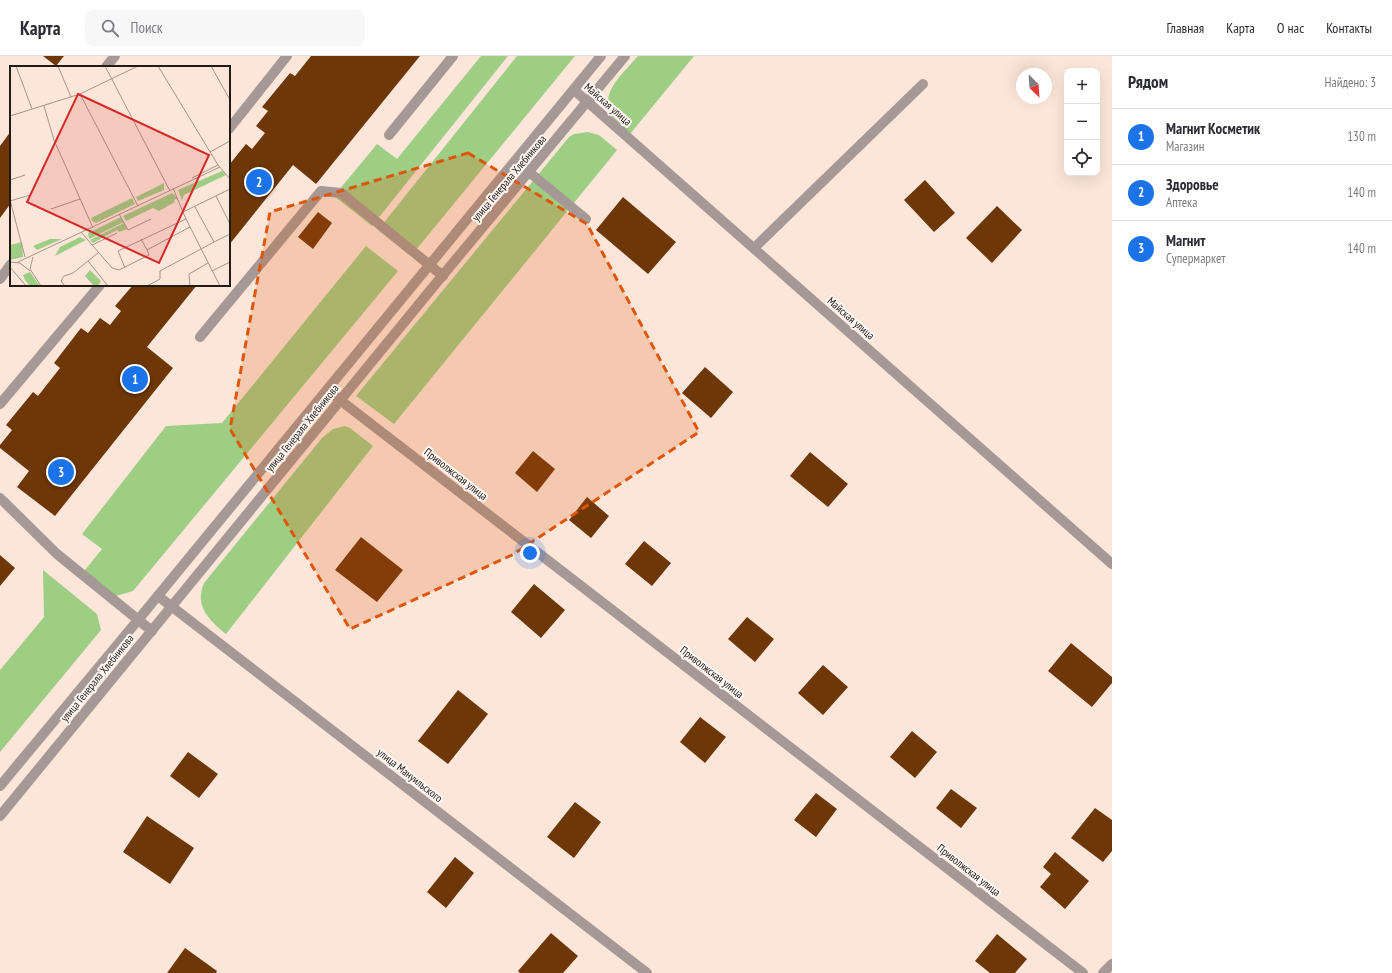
<!DOCTYPE html>
<html lang="ru">
<head>
<meta charset="utf-8">
<style>
  :root { --surface:#fff; --page:#f7f7f7; --text:#2b2b33; --muted:#7c7c81; --line:#e1e1e2; --accent:#1a73e8 }
  body { margin:0; font-family:"PT Sans Narrow",sans-serif; background:var(--page); color:var(--text) }
  .controls { position:absolute; right:12px; top:12px; display:grid; overflow:hidden; border-radius:8px; box-shadow:0 4px 16px #0002 }
  .controls button { width:36px; height:36px; display:grid; place-items:center; padding:0; border:0; border-bottom:1px solid var(--line); background:var(--surface); color:var(--text); font:20px sans-serif }
  .compass { position:absolute; left:1016px; top:12px; width:36px; height:36px; border-radius:50%; background:var(--surface); box-shadow:0 4px 16px #0002; rotate:155deg }
  .you { position:absolute; left:530px; top:497px; width:14px; height:14px; margin:-10px; border:3px solid #fff; border-radius:50%; background:#1a73e8; box-shadow:0 0 0 6px #1a73e833 }
  .badge { display:grid; place-items:center; width:26px; height:26px; border-radius:50%; background:var(--accent); color:#fff; font-size:13px; font-weight:700 }
  .pin { position:absolute; translate:-50% -50%; border:2px solid #fff; box-shadow:0 1px 4px #0006 }
  .list { margin:0; padding:0; list-style:none }
  h2 { display:flex; justify-content:space-between; align-items:center; height:52px; margin:0; padding:0 16px; font-size:17px }
  h2 small { font-size:13px; font-weight:400; color:var(--muted) }
  .list li { display:grid; grid-template-columns:26px 1fr auto; gap:12px; align-items:center; box-sizing:border-box; height:56px; padding:0 16px; border-top:1px solid var(--line) }
  .list b { display:block; font-size:15px; white-space:nowrap }
  .list p { margin:0; font-size:13px; white-space:nowrap; color:var(--muted) }
  .list em { font-size:13px; font-style:normal; color:var(--muted) }
  .icon { flex:none; width:22px; height:22px; fill:none; stroke:currentColor; stroke-width:2; stroke-linecap:round; stroke-linejoin:round }
  .map { position:relative; flex:none; width:1112px; height:917px; overflow:hidden }
  header { display:flex; align-items:center; gap:24px; box-sizing:border-box; height:56px; padding:0 20px; background:var(--surface); border-bottom:1px solid var(--line) }
  header strong { font-size:19px }
  nav { display:flex; gap:22px; margin-inline-start:auto; font-size:14px }
  .search { width:280px; height:36px; background:var(--page); display:flex; align-items:center; gap:10px; box-sizing:border-box; padding:0 14px; border-radius:8px; color:var(--muted); font-size:15px }
  main { display:flex }
  aside { flex:1; background:var(--surface) }
  .map>svg:first-child { display:block }
  .green { fill:#9ecd84 }
  .building { fill:#6e3708 }
  .lines { fill:none; stroke-linecap:round; stroke-linejoin:round }
  .service { stroke:#a69895; stroke-width:10 }
  .minor { stroke:#a69895; stroke-width:10 }
  .tertiary { stroke:#a69895; stroke-width:10 }
  .marked { fill:#de560c; fill-opacity:0.2; stroke:#de560c; stroke-width:3; stroke-dasharray:8 5; stroke-linejoin:round }
  .labels { text-anchor:middle; dominant-baseline:central; stroke-width:4; stroke-linejoin:round; paint-order:stroke }
  .street-label { font-size:11px; fill:#231a14; stroke:#fcf7f3 }
  .inset-road { fill:none; stroke:#a5948a; stroke-width:1 }
  .view { fill:#d62828; fill-opacity:0.15; stroke:#d62828; stroke-width:2 }
  .inset-edge { fill:none; stroke:#231a14; stroke-width:2 }
</style>
</head>
<body>
<header>
<strong>Карта</strong>
<div class="search"><svg class="icon" aria-label="search" viewBox="0 0 24 24"><circle cx="10" cy="10" r="6"/><path d="M15 15l6 6"/></svg>Поиск</div>
<nav><a>Главная</a><a>Карта</a><a>О нас</a><a>Контакты</a></nav>
</header>
<main>
<div class="map">
<svg width="1112" height="917" viewBox="0 0 1112 917">
  <rect width="100%" height="100%" fill="#fce6d9"/>
  <g class="green">
    <polygon points="481,0 508,0 372,170 334,140 377,88 397,103"/>
    <polygon points="517,0 575,0 411,200 378,174"/>
    <path d="M638,0H694L630,78C626,74 620,70 616,66C594,40 622,19 638,0Z"/>
    <polygon points="588,76 599,79 617,94 394,368 356,340 569,81 574,78"/>
    <polygon points="366,190 398,215 133,535 109,542 81,519 102,493 82,478 166,370 222,367"/>
    <path d="M345,370L350,372L373,390L226,578C209,564 194,550 204,527L322,382L333,373Z"/>
    <polygon points="43,514 97,558 101,574 0,696 0,614 44,561"/>
  </g>
  <g class="building">
    <polygon points="43,0 64,0 56,10"/>
    <polygon points="311,0 420,0 316,128 293,109 229,189 229,109 246,88 252,93 265,77 256,70 268,55 262,51 290,17 295,20"/>
    <polygon points="11,75 11,147 0,162 0,90"/>
    <polygon points="925,124 955,157 934,176 904,144"/>
    <polygon points="623,141 676,186 648,218 596,174"/>
    <polygon points="997,150 1022,174 992,207 966,182"/>
    <polygon points="318,156 332,167 313,193 298,181"/>
    <polygon points="133,229 197,229 147,291 173,312 55,460 17,431 29,415 0,392 0,389 12,374 6,369 33,336 38,340 60,312 54,307 81,272 88,277 100,262 110,269 121,255 115,250"/>
    <polygon points="705,311 733,336 711,362 682,337"/>
    <polygon points="533,395 555,413 537,436 515,417"/>
    <polygon points="810,396 848,428 828,451 790,420"/>
    <polygon points="587,441 609,460 591,482 569,464"/>
    <polygon points="361,481 403,514 377,546 335,514"/>
    <polygon points="644,485 671,507 652,530 625,508"/>
    <polygon points="0,499 15,512 0,530"/>
    <polygon points="534,528 565,554 541,582 511,556"/>
    <polygon points="747,561 774,583 755,606 728,583"/>
    <polygon points="1071,587 1112,621 1112,627 1092,651 1048,615"/>
    <polygon points="823,609 848,631 823,659 798,637"/>
    <polygon points="458,634 488,658 448,708 418,685"/>
    <polygon points="700,661 726,681 705,707 680,686"/>
    <polygon points="912,675 937,696 915,722 890,701"/>
    <polygon points="188,696 218,718 199,742 170,720"/>
    <polygon points="951,733 977,752 961,772 936,752"/>
    <polygon points="816,737 837,753 816,781 794,764"/>
    <polygon points="575,746 601,766 574,802 547,781"/>
    <polygon points="1095,752 1112,764 1112,795 1103,806 1071,782"/>
    <polygon points="147,760 194,792 170,828 123,796"/>
    <polygon points="1055,796 1089,825 1065,853 1040,831 1051,818 1043,811"/>
    <polygon points="455,801 474,817 446,852 427,836"/>
    <polygon points="551,877 578,900 563,917 520,917 518,915"/>
    <polygon points="997,878 1027,903 1015,917 990,917 975,905"/>
    <polygon points="185,892 217,915 216,917 167,917"/>
  </g>
  <g class="lines">
    <g class="service">
      <polyline points="106,11 115,0"/>
      <polyline points="229,73 287,0"/>
      <polyline points="389,79 453,0"/>
      <polyline points="529,116 586,163"/>
      <polyline points="754,192 923,28"/>
      <polyline points="0,223 11,208"/>
      <polyline points="200,281 321,135 341,137 443,220"/>
      <polyline points="0,348 100,229"/>
      <polyline points="0,442 57,498 152,575"/>
    </g>
    <g class="minor">
      <polyline points="574,34 1112,508"/>
      <polyline points="327,334 1083,917"/>
      <polyline points="158,540 647,917"/>
      <polyline points="1103,917 1112,908"/>
    </g>
    <g class="tertiary">
      <polyline points="0,730 138,564 601,0"/>
      <polyline points="0,760 433,231 625,0"/>
    </g>
  </g>
  <path class="marked" d="M468,97L587,168L699,376L512,499L350,573L230,373L270,156Z"/>
  <g class="labels">
    <g class="street-label">
      <text transform="translate(608 48) rotate(41)">Майская улица</text>
      <text transform="translate(509 122) rotate(-50)">улица Генерала Хлебникова</text>
      <text transform="translate(851 262) rotate(41)">Майская улица</text>
      <text transform="translate(302 372) rotate(-51)">улица Генерала Хлебникова</text>
      <text transform="translate(456 418) rotate(38)">Приволжская улица</text>
      <text transform="translate(712 616) rotate(38)">Приволжская улица</text>
      <text transform="translate(97 622) rotate(-51)">улица Генерала Хлебникова</text>
      <text transform="translate(410 719) rotate(38)">улица Мануильского</text>
      <text transform="translate(969 814) rotate(38)">Приволжская улица</text>
    </g>
  </g>
  <g transform="translate(10 10)">
    <rect width="220" height="220" fill="#fce6d9"/>
    <path d="M212,105L216,109L174,129L172,134L168,124ZM154,117V124L128,135L126,131ZM162,127L168,132L164,134L165,136L149,145L143,142L116,155L113,150ZM122,132L125,138L86,157L82,155L81,152ZM111,151L114,156L79,173L78,167ZM114,157L117,163L109,166L107,164L83,177L80,174ZM70,171L76,174L45,190L50,181ZM40,173H52L27,184L23,180ZM12,176L13,191L0,194V179ZM80,204L91,215L88,220H84L75,210ZM20,206L30,220H20L15,214L13,209Z" fill="#9ecd84"/>
    <path class="inset-road" d="M6,0L22,43M48,0L61,31M95,0L160,125M148,0L208,99L220,113M201,0L220,34M70,28L128,140M34,40L44,74L83,162M0,50L70,28L128,0M200,86L220,75M182,112L208,99M0,114L15,109M163,122L173,146M206,130L220,158M0,134L15,191M0,135L20,129M185,141L204,176L220,168M41,143L70,133M109,148L118,164L141,153M176,153L210,220M71,166L102,202L109,204L139,189L137,184L180,161M131,173L137,184M82,179L107,167M23,191L20,203L31,220M78,195L98,220M0,196L10,197L20,205M8,196L210,101M0,201L16,220M115,202L108,185L176,153L173,146L220,123M202,205L220,196M55,220L51,215L54,210L63,207L88,187M137,220L150,213V205L204,176M180,220L179,208L198,197"/>
    <path class="view" d="M68,28L199,89L149,197L17,136Z"/>
    <rect width="220" height="220" class="inset-edge"/>
  </g>
</svg>
<div class="controls">
<button>+</button>
<button>−</button>
<button><svg class="icon" aria-label="locate" viewBox="0 0 24 24"><circle cx="12" cy="12" r="6"/><path d="M12 2v4M12 18v4M2 12h4M18 12h4"/></svg></button>
</div>
<svg class="compass" viewBox="-18 -18 36 36"><path d="M0-13l5 13h-10z" fill="#e53935"/><path d="M0 13l5-13h-10z" fill="#7c7c81"/></svg>
<div class="you"></div>
<div class="pin badge" style="left:135px;top:323px">1</div>
<div class="pin badge" style="left:259px;top:126px">2</div>
<div class="pin badge" style="left:61px;top:416px">3</div>
</div>
<aside>
<h2>Рядом<small>Найдено: 3</small></h2>
<ul class="list">
<li><span class="badge">1</span><div><b>Магнит Косметик</b><p>Магазин</p></div><em>130 m</em></li>
<li><span class="badge">2</span><div><b>Здоровье</b><p>Аптека</p></div><em>140 m</em></li>
<li><span class="badge">3</span><div><b>Магнит</b><p>Супермаркет</p></div><em>140 m</em></li>
</ul>
</aside>
</main>
</body>
</html>
